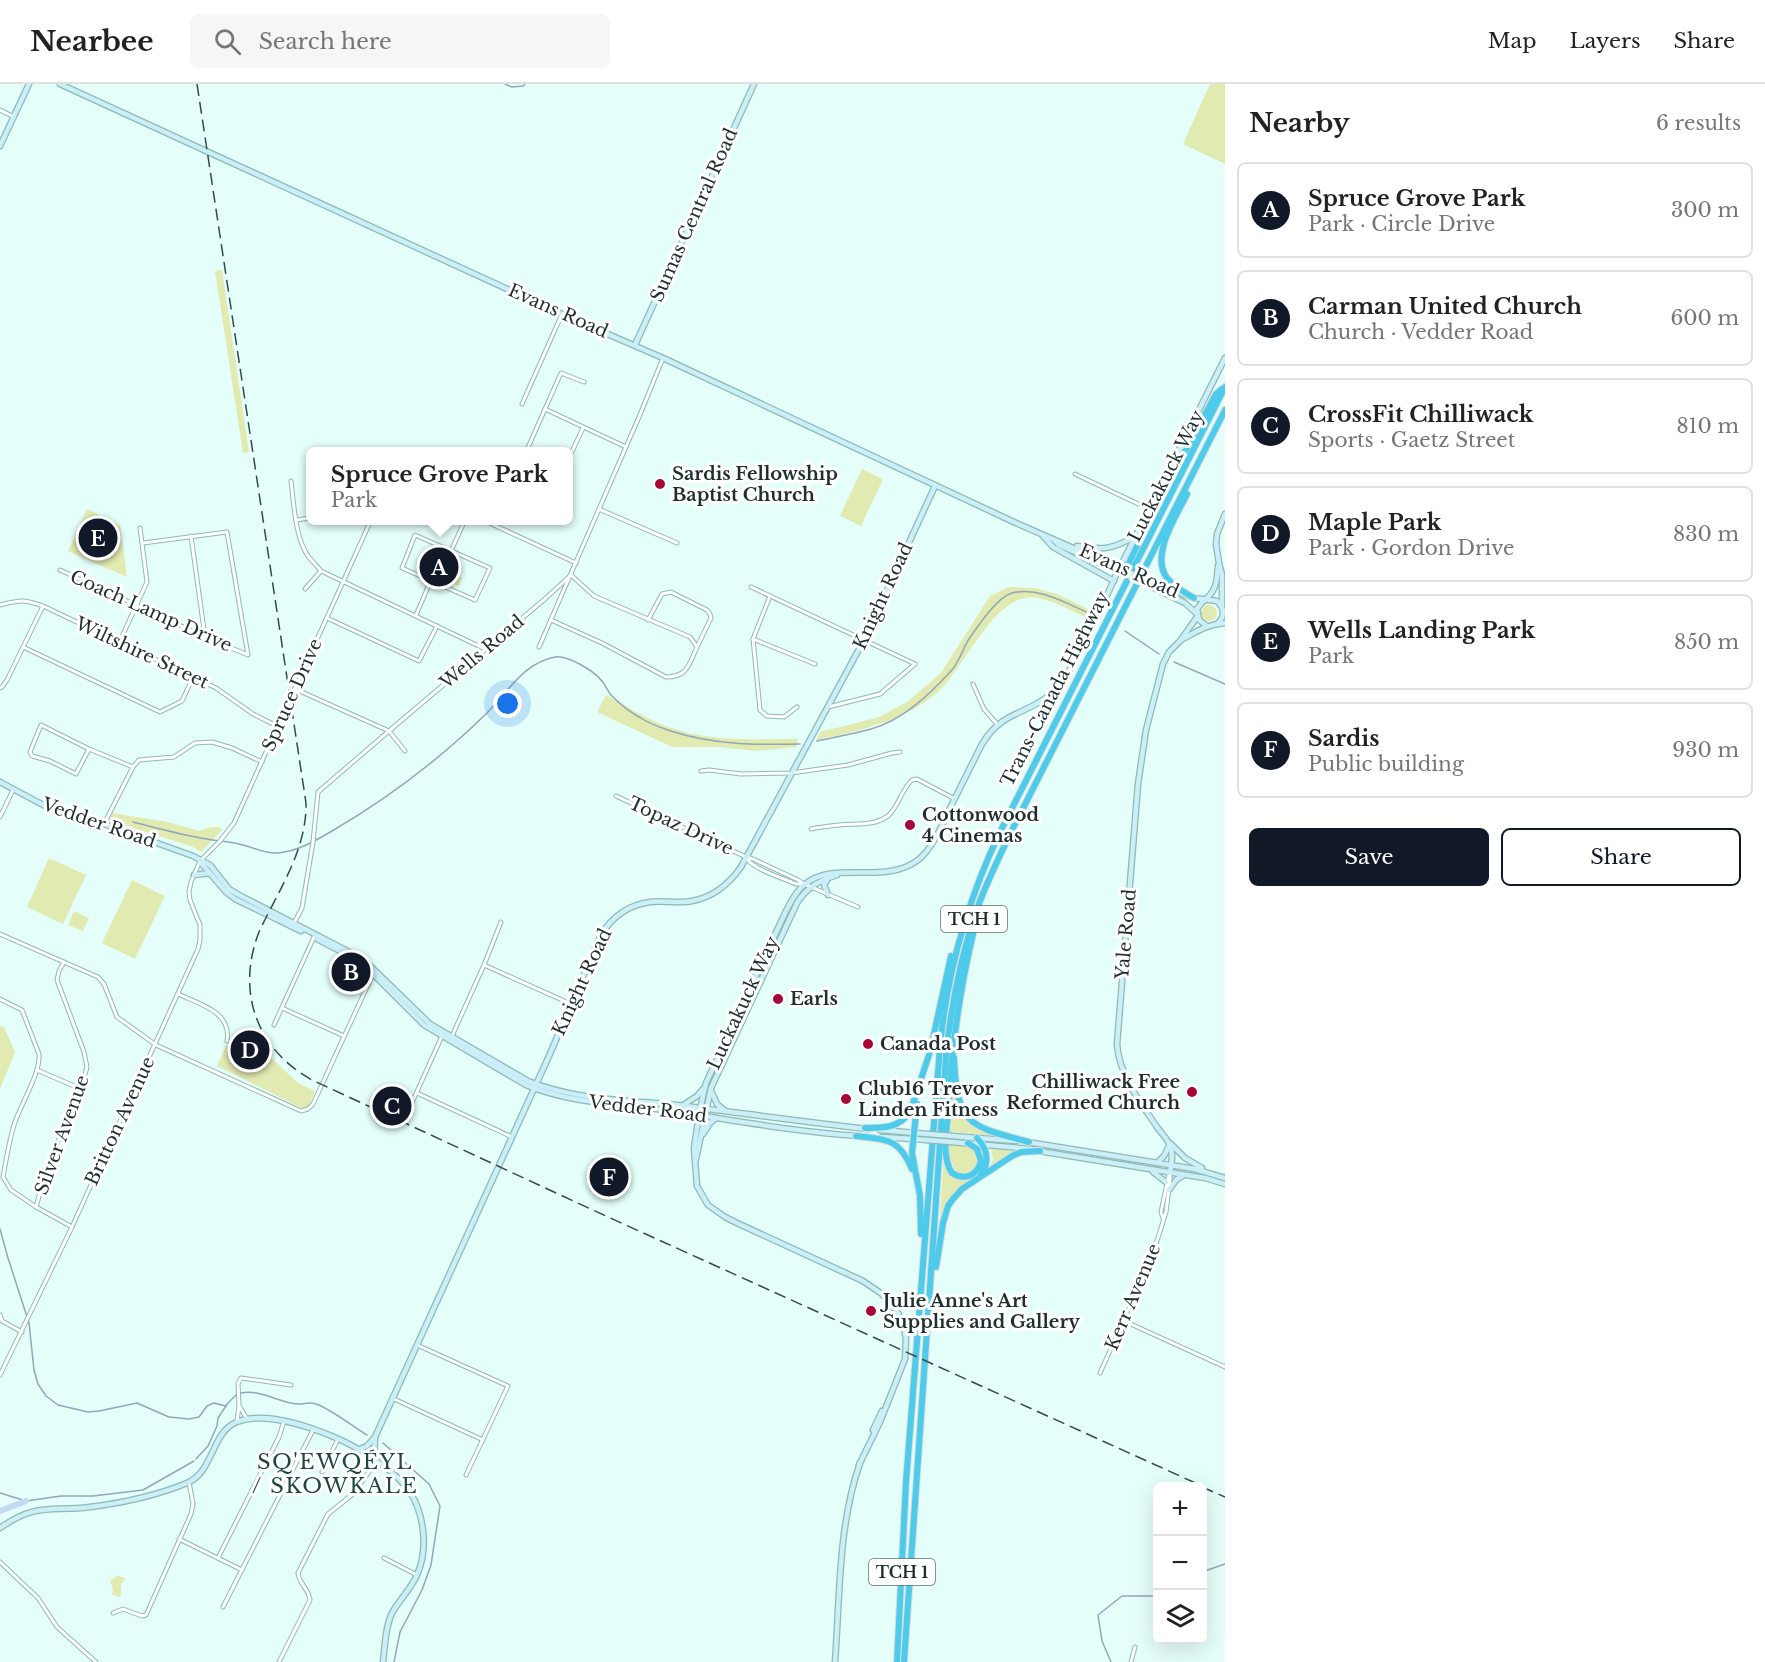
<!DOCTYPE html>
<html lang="en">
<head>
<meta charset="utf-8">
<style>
  :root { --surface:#fff; --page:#f6f6f6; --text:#222; --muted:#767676; --line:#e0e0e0; --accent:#111827 }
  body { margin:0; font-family:"Libre Baskerville",serif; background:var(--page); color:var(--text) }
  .controls { position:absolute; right:18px; bottom:18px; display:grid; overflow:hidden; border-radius:9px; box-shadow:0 6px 24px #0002 }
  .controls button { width:54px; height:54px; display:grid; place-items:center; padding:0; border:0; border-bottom:2px solid var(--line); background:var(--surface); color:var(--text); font:30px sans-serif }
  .you { position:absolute; left:508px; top:620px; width:21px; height:21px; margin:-15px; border:4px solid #fff; border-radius:50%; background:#1a73e8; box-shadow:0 0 0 9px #1a73e833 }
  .badge { display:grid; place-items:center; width:39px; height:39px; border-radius:50%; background:var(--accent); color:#fff; font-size:20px; font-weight:700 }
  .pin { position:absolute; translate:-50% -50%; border:3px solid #fff; box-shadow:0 2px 6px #0006 }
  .popup { position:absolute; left:306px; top:363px; width:267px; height:78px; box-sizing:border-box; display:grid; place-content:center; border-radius:9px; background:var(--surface); filter:drop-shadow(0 2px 4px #0005); font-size:20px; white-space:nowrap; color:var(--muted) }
  .popup b { font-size:22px; color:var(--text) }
  .popup::after { content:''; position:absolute; left:50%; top:100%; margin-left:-12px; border:12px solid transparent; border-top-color:var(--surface) }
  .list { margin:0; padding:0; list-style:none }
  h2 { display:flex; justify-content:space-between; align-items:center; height:78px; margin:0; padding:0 24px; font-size:26px }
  h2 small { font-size:20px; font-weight:400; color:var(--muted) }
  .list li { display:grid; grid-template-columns:39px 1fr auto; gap:18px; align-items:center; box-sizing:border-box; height:96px; margin:0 12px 12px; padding:0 12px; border:2px solid var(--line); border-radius:9px }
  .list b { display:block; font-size:22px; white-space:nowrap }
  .list p { margin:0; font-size:20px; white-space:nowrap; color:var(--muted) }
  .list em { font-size:20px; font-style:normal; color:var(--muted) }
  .actions { display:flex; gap:12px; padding:18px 24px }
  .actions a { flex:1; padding:14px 0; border:2px solid var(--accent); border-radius:9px; text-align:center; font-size:21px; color:var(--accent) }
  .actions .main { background:var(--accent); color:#fff }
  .icon { flex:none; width:33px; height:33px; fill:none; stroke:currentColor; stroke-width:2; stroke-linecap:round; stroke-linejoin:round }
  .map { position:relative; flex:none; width:1225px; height:1578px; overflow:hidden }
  header { display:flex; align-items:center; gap:36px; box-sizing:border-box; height:84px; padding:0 30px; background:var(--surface); border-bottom:2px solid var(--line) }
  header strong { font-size:28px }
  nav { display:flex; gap:33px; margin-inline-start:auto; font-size:21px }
  .search { width:420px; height:54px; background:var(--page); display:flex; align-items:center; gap:15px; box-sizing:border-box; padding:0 21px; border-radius:9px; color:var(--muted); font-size:22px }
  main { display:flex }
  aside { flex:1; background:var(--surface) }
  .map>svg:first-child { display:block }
  .green { fill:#e0eab1 }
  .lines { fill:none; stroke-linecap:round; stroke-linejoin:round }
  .stream { stroke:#92a7b7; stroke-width:1.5 }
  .river { stroke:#c4daf3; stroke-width:6 }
  .street-casing { stroke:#8fb9b2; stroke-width:5 }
  .secondary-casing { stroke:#8fb9b2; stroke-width:7 }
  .highway-casing { stroke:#dbdedd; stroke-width:8 }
  .street { stroke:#fff; stroke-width:3 }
  .secondary { stroke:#caeff9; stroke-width:4.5 }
  .highway { stroke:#4ecbea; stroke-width:6 }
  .rail { stroke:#364945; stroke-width:1.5; stroke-dasharray:12 6; stroke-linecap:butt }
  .secondary-bridge-casing { stroke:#8fb9b2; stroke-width:7; stroke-linecap:butt }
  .highway-bridge-casing { stroke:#dbdedd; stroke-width:8; stroke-linecap:butt }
  .secondary-bridge { stroke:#caeff9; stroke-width:4.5 }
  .highway-bridge { stroke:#4ecbea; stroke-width:6 }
  .poi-dot { fill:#a40738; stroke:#fff; stroke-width:2 }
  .labels { text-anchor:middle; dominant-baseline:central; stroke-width:6; stroke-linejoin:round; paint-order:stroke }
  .shield { fill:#fff; stroke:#626d6b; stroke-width:1.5 }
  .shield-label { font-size:16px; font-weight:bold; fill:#1e2f2c }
  .street-label { font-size:18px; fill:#1e2f2c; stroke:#fff }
  .poi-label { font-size:18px; font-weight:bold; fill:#1e2f2c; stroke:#fff; text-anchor:start }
  .quarter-label { font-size:21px; letter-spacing:1.5px; fill:#1f4641; stroke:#fff }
</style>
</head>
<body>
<header>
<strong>Nearbee</strong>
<div class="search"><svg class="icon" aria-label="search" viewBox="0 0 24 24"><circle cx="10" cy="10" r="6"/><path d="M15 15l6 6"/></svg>Search here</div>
<nav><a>Map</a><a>Layers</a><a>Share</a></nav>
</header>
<main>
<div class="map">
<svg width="1225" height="1578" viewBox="0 0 1225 1578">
  <rect width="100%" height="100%" fill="#e4fef9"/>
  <g class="green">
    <polygon points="1210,0 1225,0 1225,80 1183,60"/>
    <polygon points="222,186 249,368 243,369 215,187"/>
    <polygon points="862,385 883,395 861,442 840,432"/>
    <polygon points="87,425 120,441 127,493 68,467"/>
    <polygon points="441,465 460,474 453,490 462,494 459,502 422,485 425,477 434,481"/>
    <path d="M1009,503L1034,504L1057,510L1094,528L1089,535C1073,527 1056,518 1038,514C997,504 964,584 939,607C908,636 856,648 816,656L821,647L841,643L879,633L907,618L941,589L990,512Z"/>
    <circle cx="1209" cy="529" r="8"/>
    <path d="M606,611C626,622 647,635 668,643C708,658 756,655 798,655L796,663L756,667L719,663H672L597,628Z"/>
    <polygon points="112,729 167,738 200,747 211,743 220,743 222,746 201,768 193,763 109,736"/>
    <polygon points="49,774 86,791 63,840 27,823"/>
    <polygon points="132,796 165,812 135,875 102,859"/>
    <polygon points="74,827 89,834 83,847 68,841"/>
    <polygon points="0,942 4,943 15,968 0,1005"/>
    <polygon points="232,957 261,960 267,970 298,999 315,1007 309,1022 304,1025 217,982 226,962 231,960"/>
    <polygon points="951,992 954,1012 961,1028 989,1049 989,1051 950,1048"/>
    <path d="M949,1061C956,1062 967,1061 973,1065C993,1079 951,1116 949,1061Z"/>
    <polygon points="991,1065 1015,1067 1015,1068 989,1085 993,1075"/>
    <polygon points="944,1066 948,1085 972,1095 943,1129 939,1146"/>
    <polygon points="119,1491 120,1493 123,1493 125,1495 121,1500 121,1511 119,1513 112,1510 113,1505 110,1497"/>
  </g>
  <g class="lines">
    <g class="stream">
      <polyline points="505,0 512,3 523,2 525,0"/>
      <polyline points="1125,547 1159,570"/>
      <polyline points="1174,578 1225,600"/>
      <path d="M817,657C835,653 853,650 871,645C903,636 929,611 951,587C960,577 962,566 969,555C978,542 997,513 1012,509C1039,502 1067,520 1091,530"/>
      <path d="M133,738C157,744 182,751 207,755C216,757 226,757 234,759C249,761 263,770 278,769C298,767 315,757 332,747C387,715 441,674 487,629C508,608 523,579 555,573C568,571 594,587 602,597C606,602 608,608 612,612C620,620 631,629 641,634C651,641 663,644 674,648C716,661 757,661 800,660"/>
      <polyline points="0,1145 8,1174 29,1239 34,1286 38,1300 46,1312 58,1321 88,1328 99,1327 137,1319 169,1333 189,1335 199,1333 207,1322 214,1319 226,1322"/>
      <path d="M241,1309C263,1305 282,1321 301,1320C307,1319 312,1318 319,1321C336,1329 351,1341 367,1351"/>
      <polyline points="383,1359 429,1400 440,1422 431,1481 422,1506 400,1548 394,1578"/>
      <polyline points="196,1375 208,1362 217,1342 218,1334 228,1319 236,1311"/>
      <polyline points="0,1409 26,1417 61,1412 93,1412 143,1406 194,1377"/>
      <polyline points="1202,1488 1225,1480"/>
      <polyline points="1111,1578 1102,1557 1098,1531 1122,1512 1158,1512"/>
    </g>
    <polyline class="river" points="0,1427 26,1417"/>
    <g class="street-casing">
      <g id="street">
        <polyline points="0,26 14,33"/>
        <polyline points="522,320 562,230"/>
        <polyline points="545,325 626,363"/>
        <polyline points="526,368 561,289 584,298"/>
        <polyline points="568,376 583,344"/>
        <polyline points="1075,390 1149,425"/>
        <path d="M291,397C294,420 295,453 308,472C312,477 317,482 321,487L485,565"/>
        <polyline points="599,425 677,459"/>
        <polyline points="296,436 310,434"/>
        <polyline points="483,436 576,479"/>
        <polygon points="415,451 490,484 475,516 402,484"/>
        <polyline points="191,452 205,553"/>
        <polyline points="451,467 465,436"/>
        <polyline points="60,486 205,553 248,571 227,448 143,459"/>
        <polyline points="751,503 915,580 880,610 828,623"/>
        <polyline points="305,505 321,487"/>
        <polyline points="770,512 753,555 760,626 767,632 784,633 797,623"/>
        <path d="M0,521C20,516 23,515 43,522L216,604L253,630L277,642"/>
        <polyline points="416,531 431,496"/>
        <polyline points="327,534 419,577 437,542"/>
        <path d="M551,536L602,559L666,593C688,593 689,580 697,563L690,553L594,512L571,491"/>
        <polyline points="648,536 662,510 671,508 707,526 710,530 711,534 697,563"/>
        <polyline points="753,555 815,580"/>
        <polyline points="119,559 147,498 140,444"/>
        <polyline points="23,563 160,628 182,617 193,593"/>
        <polyline points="539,563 639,333 663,274"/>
        <polyline points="973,600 984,625 997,640"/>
        <polyline points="0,604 2,603 7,596 43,522"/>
        <polyline points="295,605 389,647 405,667"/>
        <polyline points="89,665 76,690 50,677 32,672 30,668 41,641 89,665 133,683"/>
        <polyline points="701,687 709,686 741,690 791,689 848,681 892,669 900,668"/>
        <polyline points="616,712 746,773 753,775 798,796 804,800 858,823"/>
        <polyline points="0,733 13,706"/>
        <polyline points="104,740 133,683 139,676 174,673 195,659 212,658 232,664 262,678"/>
        <path d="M811,745C820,743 830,742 839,741C855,739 875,743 889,731C899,721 902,705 912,696L917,695L955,715"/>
        <path d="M747,775C755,786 783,794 796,800H802"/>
        <polyline points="293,841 302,824 313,758 318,708 389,647 546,514 571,491"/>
        <polyline points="0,850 98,893 104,900 117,933 156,961 301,1027 308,1025 313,1020 373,890"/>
        <polyline points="484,881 571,920"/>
        <path d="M178,910C200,920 232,928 227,957"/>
        <path d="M0,915L22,926L39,970C41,989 20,1021 14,1041C9,1058 6,1076 3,1093L11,1106L36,1123L72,1143"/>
        <polyline points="282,924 344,952"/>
        <polyline points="274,941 314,853"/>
        <polyline points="452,952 484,881 501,838"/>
        <polyline points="37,986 81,1005"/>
        <polyline points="417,1009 512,1053"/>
        <polyline points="410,1023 442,952"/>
        <polyline points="36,1123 48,1080 81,1005 87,983 84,968 57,896 59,887 64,878"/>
        <polyline points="1163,1134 1161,1128 1169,1090"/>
        <polyline points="0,1231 2,1237 22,1248"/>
        <polyline points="1124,1237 1225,1283"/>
        <polyline points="417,1261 508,1302 466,1391"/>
        <polyline points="1100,1289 1152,1173 1166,1128 1170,1096 1170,1089"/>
        <polyline points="0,1291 72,1143 198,865 200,856 200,841 190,816 189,808 191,798 200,777 220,757 234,739 371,436"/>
        <polyline points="392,1314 483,1356"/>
        <polyline points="240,1323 247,1335"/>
        <polyline points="237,1337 239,1322 238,1300 241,1294 291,1301"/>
        <polyline points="322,1388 338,1355"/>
        <polyline points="179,1455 242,1486"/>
        <polyline points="218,1474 279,1353 284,1337"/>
        <polyline points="384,1474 417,1491"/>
        <polyline points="0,1478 38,1514 57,1543 96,1578"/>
        <polyline points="223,1523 313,1346"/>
        <polyline points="113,1529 123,1525 142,1532 146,1531 191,1430 193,1420 189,1398"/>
        <path d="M279,1578L310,1516C309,1505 299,1500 298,1489L328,1430L353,1410L376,1378"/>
        <polyline points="1131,1578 1135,1563"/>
      </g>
    </g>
    <g class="secondary-casing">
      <g id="secondary">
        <polyline points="60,0 566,232 663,274 1016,439 1119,484"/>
        <polyline points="0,62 29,0"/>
        <polyline points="635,261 754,0"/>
        <polyline points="1043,452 1053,463 1114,497"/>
        <polyline points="1054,456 1059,461 1111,484"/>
        <path d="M1077,462C1102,466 1111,466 1134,453"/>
        <polyline points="1123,477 1225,274"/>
        <path d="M1154,499L1194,514L1217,517C1225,524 1225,533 1217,540"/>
        <polyline points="1152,503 1185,519 1196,529"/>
        <polyline points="1222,522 1222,491 1219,479 1216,460 1217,450 1225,430"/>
        <path d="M1207,542L1199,536L1197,525C1200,520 1202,518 1207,514C1217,505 1217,494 1218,482"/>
        <path d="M1181,556C1198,547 1205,541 1225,539"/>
        <path d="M0,698L47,723L104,740L193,772L210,781L229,805L239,811L363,875L430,940L528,997C575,1016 627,1016 677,1021C741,1029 804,1038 868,1045"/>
        <polyline points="201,779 226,808 235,815 301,847"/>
        <polyline points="194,791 210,789"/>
        <polyline points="828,811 824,801 828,794"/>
        <path d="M317,855L361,878L424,941L526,1001C572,1020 622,1020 671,1027C733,1036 796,1048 859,1052"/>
        <polyline points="711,1007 717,1020 725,1027"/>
        <polyline points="682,1022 697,1012 703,1005"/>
        <polyline points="880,1046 928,1050"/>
        <polyline points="703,1050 710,1039 716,1034"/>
        <polyline points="952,1052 1016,1057"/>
        <polyline points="882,1053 927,1056"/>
        <polyline points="952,1058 1031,1065"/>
        <polyline points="1027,1058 1195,1085 1225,1094"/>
        <polyline points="1171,1060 1185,1074 1202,1084"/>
        <polyline points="1039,1067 1205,1094 1225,1100"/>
        <path d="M696,1075L711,1004L797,819C807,803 819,797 837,791"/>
        <polyline points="1157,1079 1164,1072 1170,1060"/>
        <polyline points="1153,1088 1166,1098"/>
        <path d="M1170,1089C1171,1080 1174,1070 1170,1062C1168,1055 1161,1049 1157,1043C1140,1018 1119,991 1117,960L1138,700L1146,646L1163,580L1169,568L1180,557L1197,533"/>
        <polyline points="1169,1106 1176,1096 1184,1091"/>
        <polyline points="873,1346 882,1327"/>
        <path d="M358,1366L367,1362L375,1353L549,972L601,851C612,833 628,821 650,818C664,816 678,820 692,817C714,813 729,800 741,783L864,556L935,402"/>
        <polyline points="374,1376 375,1353"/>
        <path d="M859,1381L880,1338L905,1275L906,1255L904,1244L898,1229L882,1210L863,1197L737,1139L725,1133L708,1121L697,1102L694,1064L700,1025L706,999L786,827C791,818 795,808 804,801C834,775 884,802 918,776C933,764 941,743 949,726C960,704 971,682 982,660C1004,625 1026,632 1052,609C1065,598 1072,581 1079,567C1092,542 1105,517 1116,491"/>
        <path d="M0,1444C37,1418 51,1428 90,1423C122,1419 158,1411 187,1399C214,1388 211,1348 237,1338C264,1327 308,1342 334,1353C358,1363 395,1386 410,1408C425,1432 428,1466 417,1491C411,1505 399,1516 392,1529C385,1544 385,1562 383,1578"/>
        <path d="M835,1578C840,1512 838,1442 860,1379"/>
      </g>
    </g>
    <g class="highway-casing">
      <g id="highway">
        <path d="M1187,410C1176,433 1150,471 1167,494C1174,503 1185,509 1194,514"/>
        <polyline points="1127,483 1159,416 1216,310 1222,305"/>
        <path d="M954,974C957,1042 969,1042 1029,1058"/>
        <polyline points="917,1020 912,1069 920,1112 921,1150"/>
        <path d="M865,1044C884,1044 899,1044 910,1028L930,968L951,872"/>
        <path d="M856,1052C887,1056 898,1053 912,1085"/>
        <path d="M977,1054C988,1065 990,1079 980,1092"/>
        <path d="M968,1059L977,1065L981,1077C977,1092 965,1097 952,1089C941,1072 947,1048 948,1029C951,969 959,909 973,850"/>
        <polyline points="936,1183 943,1139 948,1122 953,1115 962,1105 1012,1072 1021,1068 1040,1067"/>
        <path d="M897,1578L906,1398L940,963C947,888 967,818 999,750L1225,303"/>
        <path d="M904,1578L946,972C951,923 960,875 976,828C985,801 999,774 1011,748L1225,326"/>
      </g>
    </g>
    <use href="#street" class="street"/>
    <use href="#secondary" class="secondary"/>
    <use href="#highway" class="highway"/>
    <g class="rail">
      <path d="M197,0L306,719C307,766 278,807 259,848C236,907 256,965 312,996L608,1133L1202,1402"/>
      <polyline points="1202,1403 1225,1413"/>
    </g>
    <g class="secondary-bridge-casing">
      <g id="secondary-bridge">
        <polyline points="1111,484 1152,503"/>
        <polyline points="1119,484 1154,499"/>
        <polyline points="928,1050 952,1052"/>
        <polyline points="927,1056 952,1058"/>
      </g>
    </g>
    <g class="highway-bridge-casing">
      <polyline id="highway-bridge" points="1119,484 1128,480"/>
    </g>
    <use href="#secondary-bridge" class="secondary-bridge"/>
    <use href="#highway-bridge" class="highway-bridge"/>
  </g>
  <g class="poi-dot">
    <circle cx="660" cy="400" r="6"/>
    <circle cx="910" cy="741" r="6"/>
    <circle cx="778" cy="915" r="6"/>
    <circle cx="868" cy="960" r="6"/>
    <circle cx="1192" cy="1008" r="6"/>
    <circle cx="846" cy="1015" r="6"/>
    <circle cx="871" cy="1227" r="6"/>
  </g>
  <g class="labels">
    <g class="shield">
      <rect x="941" y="822" width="66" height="26" rx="4.5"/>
      <rect x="869" y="1475" width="66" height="26" rx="4.5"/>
    </g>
    <g class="shield-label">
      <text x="974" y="835">TCH 1</text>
      <text x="902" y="1488">TCH 1</text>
    </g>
    <g class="street-label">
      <text transform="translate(694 131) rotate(-66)">Sumas Central Road</text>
      <text transform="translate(558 227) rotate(24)">Evans Road</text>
      <text transform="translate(1166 392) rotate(-63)">Luckakuck Way</text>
      <text transform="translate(1129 487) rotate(24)">Evans Road</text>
      <text transform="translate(883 512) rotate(-65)">Knight Road</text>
      <text transform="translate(151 527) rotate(24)">Coach Lamp Drive</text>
      <text transform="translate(482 568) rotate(-40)">Wells Road</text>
      <text transform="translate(142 569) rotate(25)">Wiltshire Street</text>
      <text transform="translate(1055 605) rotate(-63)">Trans-Canada Highway</text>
      <text transform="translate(292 611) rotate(-66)">Spruce Drive</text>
      <text transform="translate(99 739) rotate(19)">Vedder Road</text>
      <text transform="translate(681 742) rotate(25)">Topaz Drive</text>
      <text transform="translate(1126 850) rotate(-85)">Yale Road</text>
      <text transform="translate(582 898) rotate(-65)">Knight Road</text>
      <text transform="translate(743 919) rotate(-65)">Luckakuck Way</text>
      <text transform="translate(648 1025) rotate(7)">Vedder Road</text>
      <text transform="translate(120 1037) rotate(-65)">Britton Avenue</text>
      <text transform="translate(62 1051) rotate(-70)">Silver Avenue</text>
      <text transform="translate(1133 1213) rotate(-67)">Kerr Avenue</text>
    </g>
    <g class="poi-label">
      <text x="672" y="390">Sardis Fellowship<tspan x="672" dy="21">Baptist Church</tspan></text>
      <text x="922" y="731">Cottonwood<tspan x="922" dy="21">4 Cinemas</tspan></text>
      <text x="790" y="915">Earls</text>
      <text x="880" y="960">Canada Post</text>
      <text x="1180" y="998" text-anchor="end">Chilliwack Free<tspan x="1180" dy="21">Reformed Church</tspan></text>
      <text x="858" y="1005">Club16 Trevor<tspan x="858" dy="21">Linden Fitness</tspan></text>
      <text x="883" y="1217">Julie Anne's Art<tspan x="883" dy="21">Supplies and Gallery</tspan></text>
    </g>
    <g class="quarter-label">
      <text x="335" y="1378">SQ'EWQÉYL<tspan x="335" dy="24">/ SKOWKALE</tspan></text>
    </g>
  </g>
</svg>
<div class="controls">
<button>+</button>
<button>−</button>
<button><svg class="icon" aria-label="layers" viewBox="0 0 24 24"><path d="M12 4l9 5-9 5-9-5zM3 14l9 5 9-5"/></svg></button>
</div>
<div class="you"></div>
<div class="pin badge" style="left:439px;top:483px">A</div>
<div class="popup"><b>Spruce Grove Park</b>Park</div>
<div class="pin badge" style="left:351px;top:888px">B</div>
<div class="pin badge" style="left:392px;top:1022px">C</div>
<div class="pin badge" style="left:250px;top:966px">D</div>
<div class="pin badge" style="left:98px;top:454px">E</div>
<div class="pin badge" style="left:609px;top:1093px">F</div>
</div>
<aside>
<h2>Nearby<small>6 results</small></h2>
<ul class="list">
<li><span class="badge">A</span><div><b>Spruce Grove Park</b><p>Park · Circle Drive</p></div><em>300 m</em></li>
<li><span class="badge">B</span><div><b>Carman United Church</b><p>Church · Vedder Road</p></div><em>600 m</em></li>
<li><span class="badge">C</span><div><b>CrossFit Chilliwack</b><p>Sports · Gaetz Street</p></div><em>810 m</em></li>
<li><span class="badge">D</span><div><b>Maple Park</b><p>Park · Gordon Drive</p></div><em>830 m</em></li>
<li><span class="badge">E</span><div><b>Wells Landing Park</b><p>Park</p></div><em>850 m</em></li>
<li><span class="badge">F</span><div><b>Sardis</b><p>Public building</p></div><em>930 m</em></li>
</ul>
<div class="actions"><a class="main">Save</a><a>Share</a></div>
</aside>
</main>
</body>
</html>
